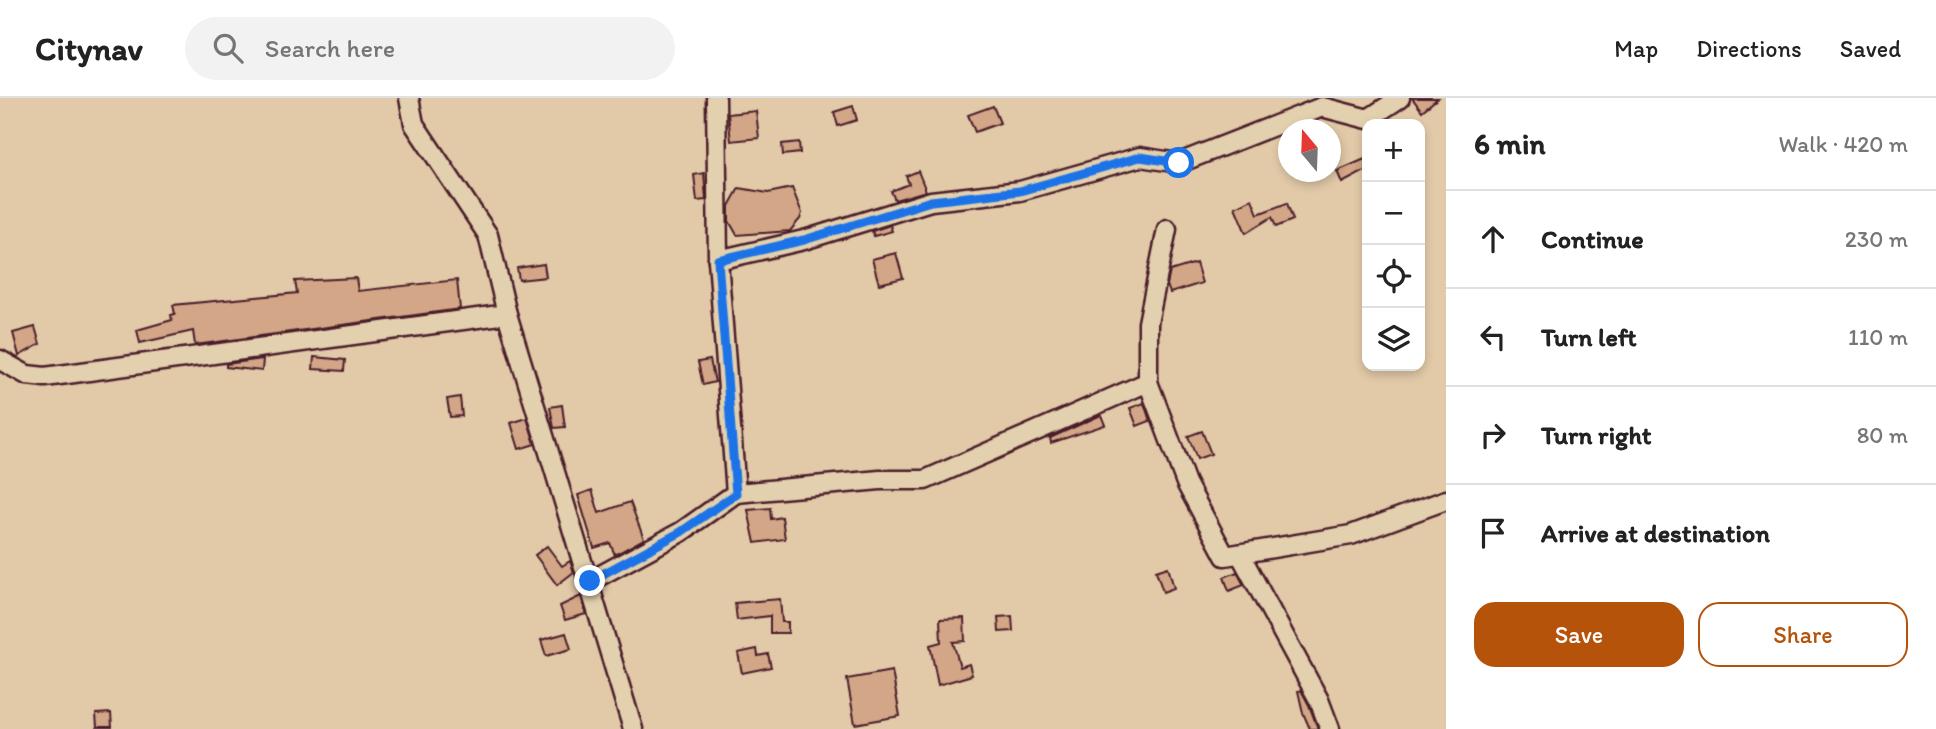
<!DOCTYPE html>
<html lang="en">
<head>
<meta charset="utf-8">
<style>
  :root { --surface:#fff; --page:#f2f2f2; --text:#222; --muted:#767676; --line:#e0e0e0; --accent:#b45309 }
  body { margin:0; font-family:Itim,sans-serif; background:var(--page); color:var(--text) }
  .controls { position:absolute; right:21px; top:21px; display:grid; overflow:hidden; border-radius:14px; box-shadow:0 4px 10px #0003 }
  .controls button { width:63px; height:63px; display:grid; place-items:center; padding:0; border:0; border-bottom:2px solid var(--line); background:var(--surface); color:var(--text); font:35px sans-serif }
  .compass { position:absolute; left:1278px; top:21px; width:63px; height:63px; border-radius:50%; background:var(--surface); box-shadow:0 4px 10px #0003; rotate:341deg }
  .stop { position:absolute; width:21px; height:21px; margin:-16px; border:5px solid #1a73e8; border-radius:50%; background:#fff }
  .stop.end { background:#1a73e8; border-color:#fff; box-shadow:0 2px 7px #0008 }
  .list { margin:0; padding:0; list-style:none }
  h2 { display:flex; justify-content:space-between; align-items:center; height:91px; margin:0; padding:0 28px; font-size:30px }
  h2 small { font-size:23px; font-weight:400; color:var(--muted) }
  .list li { display:grid; grid-template-columns:46px 1fr auto; gap:21px; align-items:center; box-sizing:border-box; height:98px; padding:0 28px; border-top:2px solid var(--line) }
  .list b { display:block; font-size:26px; white-space:nowrap }
  .list em { font-size:23px; font-style:normal; color:var(--muted) }
  .actions { display:flex; gap:14px; padding:21px 28px }
  .actions a { flex:1; padding:16px 0; border:2px solid var(--accent); border-radius:21px; text-align:center; font-size:24px; color:var(--accent) }
  .actions .main { background:var(--accent); color:#fff }
  .icon { flex:none; width:38px; height:38px; fill:none; stroke:currentColor; stroke-width:2; stroke-linecap:round; stroke-linejoin:round }
  .map { position:relative; flex:none; width:1446px; height:631px; overflow:hidden }
  header { display:flex; align-items:center; gap:42px; box-sizing:border-box; height:98px; padding:0 35px; background:var(--surface); border-bottom:2px solid var(--line) }
  header strong { font-size:33px }
  nav { display:flex; gap:38px; margin-inline-start:auto; font-size:24px }
  .search { width:490px; height:63px; background:var(--page); display:flex; align-items:center; gap:18px; box-sizing:border-box; padding:0 24px; border-radius:38px; color:var(--muted); font-size:26px }
  main { display:flex }
  aside { flex:1; background:var(--surface) }
  .map>svg:first-child { display:block }
  .building { fill:#d2a686; stroke:#4a1f2b; stroke-width:2 }
  .lines { fill:none; stroke-linecap:round; stroke-linejoin:round }
  .minor-casing { stroke:#4a1f2b; stroke-width:23 }
  .minor { stroke:#e3d0ae; stroke-width:18 }
  .route { stroke:#1a73e8; stroke-width:9 }
</style>
</head>
<body>
<header>
<strong>Citynav</strong>
<div class="search"><svg class="icon" aria-label="search" viewBox="0 0 24 24"><circle cx="10" cy="10" r="6"/><path d="M15 15l6 6"/></svg>Search here</div>
<nav><a>Map</a><a>Directions</a><a>Saved</a></nav>
</header>
<main>
<div class="map">
<svg width="1446" height="631" viewBox="0 0 1446 631">
  <rect width="100%" height="100%" fill="#e2caa8"/>
  <filter id="ink" filterUnits="userSpaceOnUse"><feTurbulence type="fractalNoise" baseFrequency=".0143" numOctaves="2"/><feDisplacementMap in="SourceGraphic" scale="14" xChannelSelector="R" yChannelSelector="G"/><feConvolveMatrix kernelMatrix="1 2 1 2 8 2 1 2 1" color-interpolation-filters="sRGB"/></filter>
  <g filter="url(#ink)">
    <g class="building">
      <polygon points="1412,0 1438,0 1422,13"/>
      <polygon points="853,8 857,22 838,28 834,14"/>
      <polygon points="993,8 1000,25 975,34 968,17"/>
      <polygon points="756,13 759,40 731,43 728,16"/>
      <polygon points="799,44 800,55 783,57 782,46"/>
      <polygon points="1365,61 1367,72 1342,85 1337,73"/>
      <polygon points="918,73 926,93 895,102 891,93 909,86 906,78"/>
      <polygon points="704,75 706,102 697,103 694,77"/>
      <polygon points="739,90 768,95 792,90 802,115 800,121 790,133 737,137 729,123 729,108"/>
      <polygon points="1252,101 1258,116 1287,105 1293,122 1276,129 1272,119 1246,135 1235,109"/>
      <polygon points="890,127 892,133 874,138 872,133"/>
      <polygon points="896,155 903,180 879,186 872,161"/>
      <polygon points="1196,165 1202,185 1170,195 1167,187 1170,173"/>
      <polygon points="544,166 546,179 519,182 517,170"/>
      <polygon points="356,180 358,193 457,182 460,211 195,247 193,233 140,245 137,232 172,222 171,217 175,216 173,207 297,195 295,183"/>
      <polygon points="35,229 40,246 19,258 13,235"/>
      <polygon points="314,259 345,262 344,273 313,271"/>
      <polygon points="263,261 262,273 226,269 226,266"/>
      <polygon points="710,262 715,284 703,287 698,264"/>
      <polygon points="460,299 462,318 450,319 447,301"/>
      <polygon points="1144,305 1150,323 1137,328 1130,310"/>
      <polygon points="562,307 565,329 554,330 550,309"/>
      <polygon points="1101,317 1105,327 1051,345 1050,340"/>
      <polygon points="527,320 535,346 519,351 511,325"/>
      <polygon points="1202,333 1211,356 1197,361 1188,338"/>
      <polygon points="592,392 599,415 630,404 644,441 615,457 610,445 594,450 578,397"/>
      <polygon points="770,410 771,421 782,419 785,441 755,445 748,412"/>
      <polygon points="547,448 562,468 570,463 574,474 557,487 535,457"/>
      <polygon points="1168,469 1174,490 1163,494 1156,473"/>
      <polygon points="1237,474 1244,487 1229,493 1224,479"/>
      <polygon points="581,498 586,516 565,522 560,508"/>
      <polygon points="780,501 782,524 788,524 788,535 770,535 770,518 737,522 735,505"/>
      <polygon points="1012,518 1013,533 999,534 998,519"/>
      <polygon points="964,520 965,543 953,544 960,569 969,566 972,577 938,587 930,547 941,544 940,521"/>
      <polygon points="566,535 571,551 546,558 541,542"/>
      <polygon points="757,551 758,558 768,556 771,569 742,575 738,555"/>
      <polygon points="892,573 900,618 855,626 847,581"/>
      <polygon points="1301,592 1309,607 1318,631 1310,631 1303,615 1298,593"/>
      <polygon points="111,615 112,629 97,629 96,616"/>
    </g>
    <g class="lines">
      <g class="minor-casing">
        <g id="minor">
          <polyline points="409,0 414,26 488,137 507,216 633,631"/>
          <polyline points="716,0 718,162"/>
          <polyline points="1400,0 1368,21 1322,9 1179,65 1140,59 1020,93 931,103 804,142 718,162 736,395 880,382 925,382 1148,284 1186,385 1225,458 1351,437 1446,402"/>
          <polyline points="0,262 27,277 45,279 507,216"/>
          <polyline points="1148,284 1148,225 1167,131"/>
          <polyline points="1240,456 1319,602 1330,631"/>
          <polyline points="590,483 681,434 736,395"/>
        </g>
      </g>
      <use href="#minor" class="minor"/>
    </g>
  </g>
  <g class="lines" filter="url(#ink)">
    <polyline class="route" points="590,483 681,434 736,396 718,162 804,142 931,103 1020,93 1140,59 1179,65"/>
  </g>
</svg>
<div class="controls">
<button>+</button>
<button>−</button>
<button><svg class="icon" aria-label="locate" viewBox="0 0 24 24"><circle cx="12" cy="12" r="6"/><path d="M12 2v4M12 18v4M2 12h4M18 12h4"/></svg></button>
<button><svg class="icon" aria-label="layers" viewBox="0 0 24 24"><path d="M12 4l9 5-9 5-9-5zM3 14l9 5 9-5"/></svg></button>
</div>
<svg class="compass" viewBox="-18 -18 36 36"><path d="M0-13l5 13h-10z" fill="#e53935"/><path d="M0 13l5-13h-10z" fill="#767676"/></svg>
<div class="stop" style="left:1179px;top:65px"></div>
<div class="stop end" style="left:590px;top:483px"></div>
</div>
<aside>
<h2>6 min<small>Walk · 420 m</small></h2>
<ul class="list">
<li><svg class="icon" aria-label="ahead" viewBox="0 0 24 24"><path d="M12 20V5M6 11l6-6 6 6"/></svg><div><b>Continue</b></div><em>230 m</em></li>
<li><svg class="icon" aria-label="left" viewBox="0 0 24 24"><path d="M17 20v-9H6M10 6l-5 5 5 5"/></svg><div><b>Turn left</b></div><em>110 m</em></li>
<li><svg class="icon" aria-label="right" viewBox="0 0 24 24"><path d="M7 20v-9h11M14 6l5 5-5 5"/></svg><div><b>Turn right</b></div><em>80 m</em></li>
<li><svg class="icon" aria-label="arrive" viewBox="0 0 24 24"><path d="M6 21V4h12l-3 4 3 4H6"/></svg><div><b>Arrive at destination</b></div></li>
</ul>
<div class="actions"><a class="main">Save</a><a>Share</a></div>
</aside>
</main>
</body>
</html>
